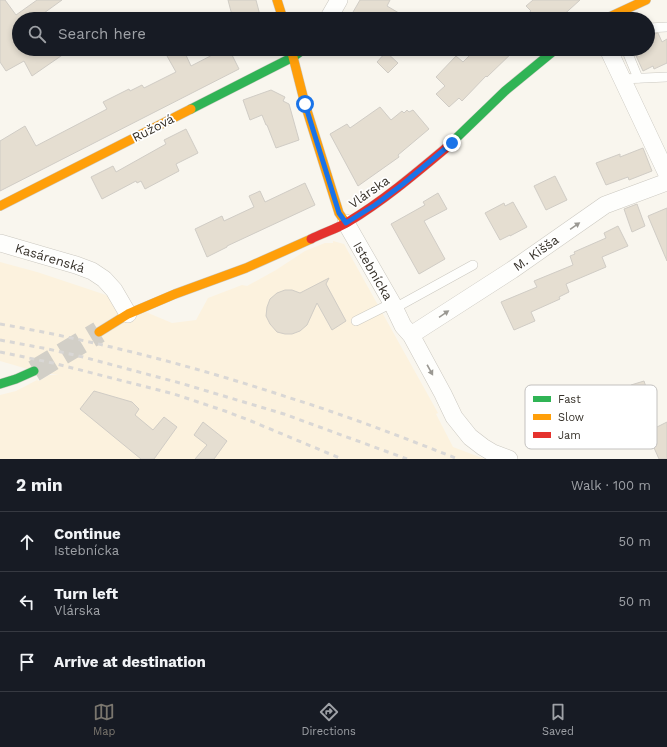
<!DOCTYPE html>
<html lang="en">
<head>
<meta charset="utf-8">
<style>
  :root { --surface:#171b24; --page:#242831; --text:#f1f3f6; --muted:#9ea1a6; --line:#363941; --accent:#7a766e }
  body { margin:0; font-family:"Work Sans",sans-serif; background:var(--page); color:var(--text) }
  .stop { position:absolute; width:12px; height:12px; margin:-9px; border:3px solid #1a73e8; border-radius:50%; background:#fff }
  .stop.end { background:#1a73e8; border-color:#fff; box-shadow:0 1px 4px #0008 }
  .list { margin:0; padding:0; list-style:none }
  h2 { display:flex; justify-content:space-between; align-items:center; height:52px; margin:0; padding:0 16px; font-size:17px }
  h2 small { font-size:13px; font-weight:400; color:var(--muted) }
  .list li { display:grid; grid-template-columns:26px 1fr auto; gap:12px; align-items:center; box-sizing:border-box; height:60px; padding:0 16px; border-top:1px solid var(--line) }
  .list b { display:block; font-size:15px; white-space:nowrap }
  .list p { margin:0; font-size:13px; white-space:nowrap; color:var(--muted) }
  .list em { font-size:13px; font-style:normal; color:var(--muted) }
  .icon { flex:none; width:22px; height:22px; fill:none; stroke:currentColor; stroke-width:2; stroke-linecap:round; stroke-linejoin:round }
  .map { position:relative; flex:none; width:667px; height:459px; overflow:hidden }
  .search { position:absolute; background:var(--surface); box-shadow:0 2px 6px #0003; left:12px; right:12px; top:12px; height:44px; display:flex; align-items:center; gap:10px; box-sizing:border-box; padding:0 14px; border-radius:22px; color:var(--muted); font-size:15px }
  .sheet { height:232px; background:var(--surface) }
  nav { display:flex; justify-content:space-around; align-items:center; box-sizing:border-box; height:56px; border-top:1px solid var(--line); background:var(--surface); font-size:11px; color:var(--muted) }
  nav a { display:grid; justify-items:center; gap:2px }
  nav .on { color:var(--accent) }
  .map>svg:first-child { display:block }
  .built { fill:#fcf2de }
  .building { fill:#e5ded1; stroke:#d0ccc5 }
  .lines { fill:none; stroke-linecap:round; stroke-linejoin:round }
  .secondary-tunnel { stroke:#d2cfc7; stroke-width:22; stroke-dasharray:22 11; stroke-linecap:butt }
  .lane-casing { stroke:#cbc8c0; stroke-width:10 }
  .street-casing { stroke:#cbc8c0; stroke-width:18 }
  .fast-casing { stroke:#cbc8c0; stroke-width:10 }
  .slow-casing { stroke:#cbc8c0; stroke-width:10 }
  .jam-casing { stroke:#cbc8c0; stroke-width:10 }
  .lane { stroke:#fefefc; stroke-width:9 }
  .street { stroke:#fefefc; stroke-width:17 }
  .fast { stroke:#30b455; stroke-width:9 }
  .slow { stroke:#ff9f0a; stroke-width:9 }
  .jam { stroke:#e5322d; stroke-width:9 }
  .rail { stroke:#d9d7d5; stroke-width:3; stroke-dasharray:5 5; stroke-linecap:butt }
  .oneway { fill:#9a9892 }
  .route { stroke:#1a73e8; stroke-width:5 }
  .labels { text-anchor:middle; dominant-baseline:central; stroke-width:3.5; stroke-linejoin:round; paint-order:stroke }
  .street-label { font-size:13px; fill:#363129; stroke:#fff }
  .key { fill:#fff; stroke:#c3c1bf; stroke-width:1 }
  .key-label { font-size:11px; fill:#363129 }
</style>
</head>
<body>
<div class="map">
<svg width="667" height="459" viewBox="0 0 667 459">
  <rect width="100%" height="100%" fill="#f9f6ee"/>
  <polygon class="built" points="333,241 344,244 438,413 436,414 453,447 485,459 0,459 0,395 16,391 37,380 39,381 49,375 59,375 38,372 0,361 0,262 37,272 103,294 172,323 196,320 208,298 242,285 247,286 276,270 305,251 325,243 333,243"/>
  <g class="building">
    <polygon points="0,0 5,0 16,15 37,0 62,0 44,13 49,19 19,19 19,49 71,49 32,76 24,61 6,71 0,62"/>
    <polygon points="228,0 256,0 261,19 233,19"/>
    <polygon points="360,0 390,0 387,6 409,19 349,19"/>
    <polygon points="533,0 580,0 559,19 522,19 531,11 526,6"/>
    <polygon points="658,33 662,42 667,39 667,63 654,69 653,66 643,71 633,49 648,49 648,36 654,34"/>
    <polygon points="224,49 229,49 239,69 0,191 0,141 25,126 36,146 107,109 103,102 129,89 130,91 142,85 144,88 176,72 167,56 179,50 181,55 185,53 191,66"/>
    <polygon points="476,49 516,49 487,77 486,76 462,101 459,98 449,107 436,94 445,86 436,77 456,56 463,62"/>
    <polygon points="386,52 398,63 388,73 377,62"/>
    <polygon points="271,90 285,97 283,101 289,104 299,140 276,148 267,125 266,125 262,115 250,120 243,100"/>
    <polygon points="380,107 391,120 402,111 404,113 407,110 409,112 413,110 429,129 398,155 399,157 358,186 330,134 347,124 350,128"/>
    <polygon points="186,129 198,153 176,164 179,171 145,189 141,181 137,183 136,181 102,199 91,177 113,166 116,172 166,144 164,140"/>
    <polygon points="643,148 652,171 629,180 628,177 606,185 596,163 620,154 620,157"/>
    <polygon points="555,176 567,200 546,210 534,186"/>
    <polygon points="305,183 315,205 227,246 227,247 207,257 195,229 222,216 224,221 254,207 249,196 260,191 265,202"/>
    <polygon points="438,193 447,209 424,221 445,259 419,274 391,224 425,205 423,202"/>
    <polygon points="513,202 527,227 510,236 510,235 500,240 485,213 504,203 505,206"/>
    <polygon points="637,204 645,226 632,232 624,209"/>
    <polygon points="667,208 667,261 648,216"/>
    <polygon points="618,226 628,246 602,257 606,267 566,284 569,292 559,297 560,299 531,312 535,321 514,330 501,302 537,287 534,281 573,265 570,256 575,254 574,252 606,238 604,233"/>
    <polygon points="329,278 326,284 346,321 332,330 317,303 307,325 300,331 292,334 285,334 277,332 270,324 266,316 267,307 270,299 277,293 285,290 292,290 300,293"/>
    <polygon points="644,381 648,393 636,397 631,385"/>
    <polygon points="94,391 132,402 139,409 135,415 153,430 164,417 177,427 154,459 141,459 80,409"/>
    <polygon points="203,422 227,441 214,459 195,459 207,445 194,435"/>
    <polygon points="667,422 667,459 659,459 647,432"/>
  </g>
  <g class="lines">
    <polyline class="secondary-tunnel" points="34,371 99,332"/>
    <g class="lane-casing">
      <g id="lane">
        <polyline points="648,28 667,27"/>
        <polyline points="626,49 638,78"/>
        <polyline points="622,79 667,77"/>
        <polyline points="395,308 473,265"/>
        <polyline points="356,321 392,303"/>
      </g>
    </g>
    <g class="street-casing">
      <g id="street">
        <polyline points="328,19 339,0"/>
        <polyline points="608,49 667,174"/>
        <polyline points="346,223 392,303 403,326 411,335 443,394 454,417 470,437 483,447 493,453 509,459"/>
        <polyline points="0,243 76,265 92,271 104,279 114,290 128,314"/>
        <polyline points="411,335 512,270 605,205 667,182"/>
      </g>
    </g>
    <g class="fast-casing">
      <g id="fast">
        <polyline points="191,109 293,57 304,49"/>
        <polyline points="446,148 505,91 556,49"/>
        <polyline points="0,384 16,379 34,371"/>
      </g>
    </g>
    <g class="slow-casing">
      <g id="slow">
        <polyline points="277,0 283,19"/>
        <polyline points="605,19 646,0"/>
        <polyline points="291,49 305,104 339,213 346,223"/>
        <polyline points="0,206 191,109"/>
        <polyline points="99,332 128,314 175,294 246,268 311,239"/>
      </g>
    </g>
    <g class="jam-casing">
      <path id="jam" d="M311,239C323,233 336,229 348,222C383,201 415,174 446,148"/>
    </g>
    <use href="#lane" class="lane"/>
    <use href="#street" class="street"/>
    <use href="#fast" class="fast"/>
    <use href="#slow" class="slow"/>
    <use href="#jam" class="jam"/>
    <g class="rail">
      <path d="M0,324C97,341 193,366 287,397C345,415 402,437 458,459"/>
      <polyline points="0,340 48,349 83,357 180,383 284,414 407,459"/>
      <polyline points="0,352 53,363 174,394 225,411 251,421 342,459"/>
    </g>
  </g>
  <defs><path id="oneway-solid" d="M-6-.8H1V-3.2L6.5 0L1 3.2V.8H-6Z"/></defs>
  <g class="oneway">
    <use href="#oneway-solid" transform="translate(575 226) rotate(-35)"/>
    <use href="#oneway-solid" transform="translate(444 314) rotate(-34)"/>
    <use href="#oneway-solid" transform="translate(430 370) rotate(61)"/>
  </g>
  <g class="lines">
    <polyline class="route" points="305,104 339,213 346,223 375,205 403,184 452,143"/>
  </g>
  <g class="labels">
    <g class="street-label">
      <text transform="translate(153 128) rotate(-27)">Ružová</text>
      <text transform="translate(369 192) rotate(-35)">Vlárska</text>
      <text transform="translate(536 253) rotate(-35)">M. Kišša</text>
      <text transform="translate(50 258) rotate(17)">Kasárenská</text>
      <text transform="translate(373 271) rotate(60)">Istebnícka</text>
    </g>
  </g>
  <rect x="525" y="385" width="132" height="64" rx="6" class="key"/>
  <rect x="533" y="396" width="18" height="6" fill="#30b455"/>
  <rect x="533" y="414" width="18" height="6" fill="#ff9f0a"/>
  <rect x="533" y="432" width="18" height="6" fill="#e5322d"/>
  <g class="key-label">
    <text x="558" y="403">Fast</text>
    <text x="558" y="421">Slow</text>
    <text x="558" y="439">Jam</text>
  </g>
</svg>
<div class="stop" style="left:305px;top:104px"></div>
<div class="stop end" style="left:452px;top:143px"></div>
<div class="search"><svg class="icon" aria-label="search" viewBox="0 0 24 24"><circle cx="10" cy="10" r="6"/><path d="M15 15l6 6"/></svg>Search here</div>
</div>
<section class="sheet">
<h2>2 min<small>Walk · 100 m</small></h2>
<ul class="list">
<li><svg class="icon" aria-label="ahead" viewBox="0 0 24 24"><path d="M12 20V5M6 11l6-6 6 6"/></svg><div><b>Continue</b><p>Istebnícka</p></div><em>50 m</em></li>
<li><svg class="icon" aria-label="left" viewBox="0 0 24 24"><path d="M17 20v-9H6M10 6l-5 5 5 5"/></svg><div><b>Turn left</b><p>Vlárska</p></div><em>50 m</em></li>
<li><svg class="icon" aria-label="arrive" viewBox="0 0 24 24"><path d="M6 21V4h12l-3 4 3 4H6"/></svg><div><b>Arrive at destination</b></div></li>
</ul>
</section>
<nav>
<a class="on"><svg class="icon" aria-label="map" viewBox="0 0 24 24"><path d="M3 6l6-2 6 2 6-2v14l-6 2-6-2-6 2zM9 4v14M15 6v14"/></svg>Map</a>
<a><svg class="icon" aria-label="directions" viewBox="0 0 24 24"><path d="M12 3l9 9-9 9-9-9zM9 14v-3h6M13 9l2 2-2 2"/></svg>Directions</a>
<a><svg class="icon" aria-label="saved" viewBox="0 0 24 24"><path d="M7 4h10v16l-5-4-5 4z"/></svg>Saved</a>
</nav>
</body>
</html>
